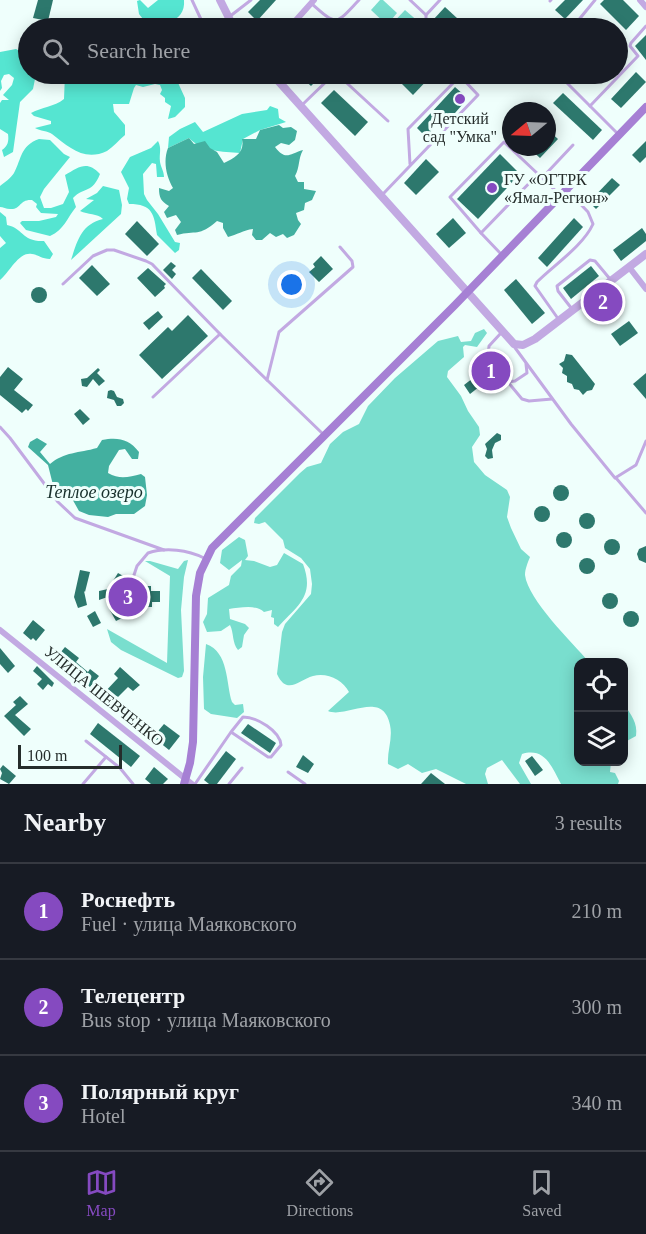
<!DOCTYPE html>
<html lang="en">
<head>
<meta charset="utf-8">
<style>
  :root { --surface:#171b24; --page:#20242c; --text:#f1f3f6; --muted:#9ea1a6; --line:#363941; --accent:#854ac0 }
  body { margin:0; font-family:Georgia,serif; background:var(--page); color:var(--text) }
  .controls { position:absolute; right:18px; bottom:18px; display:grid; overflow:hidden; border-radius:12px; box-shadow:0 3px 15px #0003 }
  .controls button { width:54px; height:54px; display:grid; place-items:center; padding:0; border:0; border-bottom:2px solid var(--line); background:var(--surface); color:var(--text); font:30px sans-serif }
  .compass { position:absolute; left:502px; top:102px; width:54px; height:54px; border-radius:50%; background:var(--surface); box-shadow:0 3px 15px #0003; rotate:251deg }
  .scale { position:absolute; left:18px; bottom:15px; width:104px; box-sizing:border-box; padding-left:6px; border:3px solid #252d2b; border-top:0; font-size:16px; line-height:21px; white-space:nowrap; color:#252d2b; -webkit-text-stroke:4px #effffc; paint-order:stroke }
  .you { position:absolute; left:292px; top:285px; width:21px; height:21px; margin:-15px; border:4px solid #fff; border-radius:50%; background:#1a73e8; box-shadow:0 0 0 9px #1a73e833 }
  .badge { display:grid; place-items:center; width:39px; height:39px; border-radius:50%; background:var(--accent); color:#fff; font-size:20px; font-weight:700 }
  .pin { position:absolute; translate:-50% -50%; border:3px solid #fff; box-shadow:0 2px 6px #0006 }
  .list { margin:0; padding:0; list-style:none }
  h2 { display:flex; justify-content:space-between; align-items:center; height:78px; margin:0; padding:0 24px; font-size:26px }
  h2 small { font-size:20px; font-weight:400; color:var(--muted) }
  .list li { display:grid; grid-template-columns:39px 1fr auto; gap:18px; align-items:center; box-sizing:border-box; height:96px; padding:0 24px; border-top:2px solid var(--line) }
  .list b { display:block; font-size:22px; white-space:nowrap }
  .list p { margin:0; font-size:20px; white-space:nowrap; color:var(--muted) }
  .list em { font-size:20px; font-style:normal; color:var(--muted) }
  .icon { flex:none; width:33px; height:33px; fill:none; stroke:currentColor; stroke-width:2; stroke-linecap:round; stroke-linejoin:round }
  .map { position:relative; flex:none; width:646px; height:784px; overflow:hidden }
  .search { position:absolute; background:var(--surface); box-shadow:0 3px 15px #0003; left:18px; right:18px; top:18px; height:66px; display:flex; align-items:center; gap:15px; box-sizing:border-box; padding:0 21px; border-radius:33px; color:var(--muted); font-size:22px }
  .sheet { height:366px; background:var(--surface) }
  nav { display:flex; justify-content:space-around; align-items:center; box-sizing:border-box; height:84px; border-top:2px solid var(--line); background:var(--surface); font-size:16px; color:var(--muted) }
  nav a { display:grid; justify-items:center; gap:3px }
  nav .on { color:var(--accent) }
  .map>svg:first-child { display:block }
  .green { fill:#79dece }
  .forest { fill:#55e5d1 }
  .water { fill:#43b0a0 }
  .building { fill:#2d786d }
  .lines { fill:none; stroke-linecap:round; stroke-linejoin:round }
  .service { stroke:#c2a9e2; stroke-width:3 }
  .minor { stroke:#c2a9e2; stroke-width:6 }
  .tertiary { stroke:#c2a9e2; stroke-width:8 }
  .secondary { stroke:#a680d4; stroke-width:8 }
  .poi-dot { fill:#854ac0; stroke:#effffc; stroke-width:2 }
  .labels { text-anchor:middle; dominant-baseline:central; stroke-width:6; stroke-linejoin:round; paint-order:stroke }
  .poi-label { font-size:16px; fill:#252d2b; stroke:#effffc }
  .street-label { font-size:16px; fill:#252d2b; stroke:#effffc }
  .water-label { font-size:18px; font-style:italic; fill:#18302c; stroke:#effffc }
</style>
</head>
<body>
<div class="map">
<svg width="646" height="784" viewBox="0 0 646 784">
  <rect width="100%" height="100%" fill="#effffc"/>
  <g class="green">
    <polygon points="380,0 383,0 397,13 387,25 371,10"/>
    <polygon points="405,10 420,23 415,28 388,28"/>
    <path d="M484,329L487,333L477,347L465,345L463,347L464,357L448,371L447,377L461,396L468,411L479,427L480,435L472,447L474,462L485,475L507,490L510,497L507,517L511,528L521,549L530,557C528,562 525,569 525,575C528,600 572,642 589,662H578V762H611L610,772L615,773L619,781L618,784H561C552,767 545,747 522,754L519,763L531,784H520L502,760L487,768L485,774L488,784H466L436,769L422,773L408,764L398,769L388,764C387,751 393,738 390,725C383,689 346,719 328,711L349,692C343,680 327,672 313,676C299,680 287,696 277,674L282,632L285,624L311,594L312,584L310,569L301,558L285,548L283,540L265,522L259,524L254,523L255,518L300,473L307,467L321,463L330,444L343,432L359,424L368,406L395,378L438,341L458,336L461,342L471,341L475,333Z"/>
    <path d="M239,537L245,540L248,556L245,560L254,561L270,567L277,565L284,553L303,564C315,596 298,605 278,627L274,624V618L271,617L272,610L264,612C256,604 239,608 229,609L230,619L245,624L249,628L244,635L242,647L238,650C232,643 234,633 230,625L221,631L207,632L203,622L207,614L208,598L229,585L231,576L241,566L242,560L229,570L220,563L222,550Z"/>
    <polygon points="188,560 184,577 181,610 184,671 182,677 178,678 121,650 111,642 107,629 167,663 170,576 145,561 150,561 178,569 184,561"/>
    <path d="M206,644C229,652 226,684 232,702L235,705L243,704L244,712L237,718L211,714L204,709L203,677Z"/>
    <path d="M624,704C631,715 638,723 636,736L625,742Z"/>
  </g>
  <g class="forest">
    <path d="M140,0L148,8L158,0H184C185,12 179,18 169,23L168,26L173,28H150L139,14L137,1Z"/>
    <path d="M16,49L28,56V74H36L33,89L20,102L13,152L4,157L2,150C8,146 9,141 8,134L0,129V103L2,100H9L3,95L12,85L14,78L9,74L4,75L1,81L2,88L0,91V52Z"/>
    <path d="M65,74H174L185,98V107L175,117L168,119L171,106L165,102V98L160,94L162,90L160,85L155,84L143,87L136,85L134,88L129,104H113L114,112L125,125V135C119,140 113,147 107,151C84,162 69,147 52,134C48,131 40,131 35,128L51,124V121L34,116L31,113C42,107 54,107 64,99Z"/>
    <path d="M270,106L278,109L279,118L286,122L260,130L243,139L240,153C223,152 201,151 189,138L168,148L169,137L180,129L195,122L203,132L242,114L267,110Z"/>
    <path d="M39,139L50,140L64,154L70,157L44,189L40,197L44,208H51L63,204L69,192L65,175C79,167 87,160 100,174C92,194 85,186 73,198L76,207C67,218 64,230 50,236L26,230L20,223L22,221H39L56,217L58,214L41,213L36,207L37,204L32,200C19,199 21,210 10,209C6,209 3,207 0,207V186C5,182 11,178 14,173C22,158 20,146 39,139Z"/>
    <path d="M158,141C162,149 159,153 160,162C161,168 164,171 164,177H157L156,164L152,163L143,174L144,194L147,200L158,214L175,242L180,243L179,250L175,253L157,235C154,214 153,204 129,204L127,199L129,188L121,172L130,157L151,148Z"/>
    <path d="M103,186L119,190L122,205L121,214L71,260C77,242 81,224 103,219C97,213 88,215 80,211L94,200L86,199L97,193Z"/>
    <path d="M0,212L6,217L7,225C23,228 22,242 44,241L53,254L50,259C42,259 39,255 32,254C19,251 9,273 0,280V248L6,243L0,236Z"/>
  </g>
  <g class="water">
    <path d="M279,125L283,128L291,127L297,131L295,140L289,145L281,143L275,147C286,161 289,154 303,150C298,159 300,167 295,176L298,182H304V189L316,191L312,200L305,203L304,210L296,213L298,220L301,224L294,235L287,238L283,234L276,237L270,233L262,240H256L252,235L253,229C243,230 237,235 228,237L223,228V223L217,221C199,237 196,230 177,235L175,230L181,222L176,215L167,218L164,212L169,206C161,201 159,198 159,188L169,191L173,188C166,176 163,161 168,148L189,138L194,144L205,141L210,148L217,152L224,163C235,158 245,152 242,139H256L260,130Z"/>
    <path d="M37,438L47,444L40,452L50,464C64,452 79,453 97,448L102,440C118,437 129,439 139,452L138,459H132L125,449L119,450L109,466L108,473C120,480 129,477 141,474L145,477L147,495L145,506L134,514H116L108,517L89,515L79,511L66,488L53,485L48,465L28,447L30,442Z"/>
  </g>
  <g class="building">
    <polygon points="38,0 53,0 48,21 33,18"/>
    <polygon points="260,0 276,0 257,21 248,12"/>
    <polygon points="565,0 583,0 565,19 555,10"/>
    <polygon points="604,0 623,0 639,16 626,30 600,4"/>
    <polygon points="445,7 458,19 449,28 443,28 433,20"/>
    <polygon points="646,35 646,60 635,46"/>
    <polygon points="636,72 646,82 621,108 611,99"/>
    <polygon points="298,74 323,74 311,86"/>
    <polygon points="411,74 433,74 413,95 402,84"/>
    <polygon points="455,87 464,95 458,102 462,105 448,121 444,117 426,137 417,128"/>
    <polygon points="334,90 368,122 355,136 321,103"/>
    <polygon points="563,93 602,130 593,140 553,103"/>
    <polygon points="547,129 558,139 540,158 528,147 547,147"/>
    <polygon points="646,141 646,157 640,163 632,155"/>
    <polygon points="500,154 520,174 478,219 457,199"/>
    <polygon points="426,159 439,172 416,195 404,183"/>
    <polygon points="612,178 620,185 596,209 589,202"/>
    <polygon points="453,218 466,233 449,248 436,234"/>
    <polygon points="574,218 583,227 547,267 538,258"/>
    <polygon points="137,221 159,244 147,256 125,234"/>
    <polygon points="642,228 646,234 646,241 621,261 613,250"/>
    <polygon points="321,256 333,269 319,282 309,272 315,267 313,264"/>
    <polygon points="171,262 176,266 172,270 176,274 172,279 163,270"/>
    <polygon points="92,265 110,284 97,296 79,278"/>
    <polygon points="591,266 599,276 571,299 563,288"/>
    <polygon points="148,268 166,284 164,286 165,288 155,297 137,278"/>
    <polygon points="201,269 232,301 223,310 192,278"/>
    <polygon points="516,279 545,313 532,324 504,290"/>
    <circle cx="39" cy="295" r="8"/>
    <polygon points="158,311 163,317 149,330 143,323"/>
    <polygon points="188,315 208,336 162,379 139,355 168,327 172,331"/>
    <polygon points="629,321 638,333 620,346 611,334"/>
    <polygon points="566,354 572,355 595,384 592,390 587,391 583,395 579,390 574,389 572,384 567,382 567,376 562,373 563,368 559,364 564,361"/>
    <polygon points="487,362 499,377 487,387 484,383 470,394 464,385 477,375 475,371"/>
    <polygon points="8,367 23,379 14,390 33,405 28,411 26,409 22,413 0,395 0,377"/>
    <polygon points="98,368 100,370 97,373 105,381 99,386 93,379 87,387 82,386 81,379 87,378"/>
    <polygon points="646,373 646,399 633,384"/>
    <polygon points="111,390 114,391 117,397 123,399 124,403 121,406 117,406 114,400 107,398 108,391"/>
    <polygon points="80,409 90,419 83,425 74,414"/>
    <polygon points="497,433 501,435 501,440 495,443 492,450 493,458 488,459 485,456 487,449 485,444"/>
    <circle cx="561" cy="493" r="8"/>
    <circle cx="542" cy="514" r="8"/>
    <circle cx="587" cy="521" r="8"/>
    <circle cx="564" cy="540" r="8"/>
    <circle cx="612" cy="547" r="8"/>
    <polygon points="646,546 646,563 639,560 637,554 639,549"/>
    <circle cx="587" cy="566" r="8"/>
    <polygon points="80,570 90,572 85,592 84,591 87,605 78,608 74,597"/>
    <polygon points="118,573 125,577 116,594 99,600 99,591 108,589"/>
    <polygon points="143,586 151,586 151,591 160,591 160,602 152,602 152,607 143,607"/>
    <circle cx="610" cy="601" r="8"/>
    <polygon points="116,600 124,617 116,621 107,605"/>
    <polygon points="95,611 101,623 93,627 87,616"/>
    <circle cx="631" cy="619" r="8"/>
    <polygon points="33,620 45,630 36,641 33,638 31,640 23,633"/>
    <polygon points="65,647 79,658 76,662 88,672 90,669 99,676 90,687 56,658"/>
    <polygon points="0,648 15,666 8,673 0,664"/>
    <polygon points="37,666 54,683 52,687 48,684 43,690 37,684 42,679 33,671"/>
    <polygon points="120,667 140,685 133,691 128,687 112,703 103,694 118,678 114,674"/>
    <polygon points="20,696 28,704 15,715 31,729 24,736 4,716 16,705 13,702"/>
    <polygon points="98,723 140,756 131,767 90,734"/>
    <polygon points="164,724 180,736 169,750 153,737"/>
    <polygon points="248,724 276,743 270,753 241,733"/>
    <polygon points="226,751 236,759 217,784 209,784 204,780"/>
    <polygon points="303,755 314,764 308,773 296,767"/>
    <polygon points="532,756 543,770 535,776 525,761"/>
    <polygon points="3,765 16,776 9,784 0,779 2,773 0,769"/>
    <polygon points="154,767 168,779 163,784 151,784 145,779"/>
    <polygon points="431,773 445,784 421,784"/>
  </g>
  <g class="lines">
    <g class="service">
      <polyline points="192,0 205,28"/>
      <polyline points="410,0 426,15 440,0"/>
      <polyline points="550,1 551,0"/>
      <path d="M311,3C338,27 335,25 359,0"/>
      <polyline points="426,15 426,19 435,28"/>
      <polyline points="229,17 251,0"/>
      <polyline points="341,19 350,28"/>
      <polyline points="572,28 595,0"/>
      <polyline points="337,74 388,121"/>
      <polyline points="395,74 397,75 398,74"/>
      <polyline points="558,74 618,134"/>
      <polyline points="301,106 334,74"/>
      <polyline points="590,106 638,56 630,46 631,43 646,26"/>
      <polyline points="542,178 573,145"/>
      <polyline points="383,194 478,95 460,76 408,129 410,164"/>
      <polyline points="481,233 450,197 504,142 538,174"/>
      <polyline points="501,254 481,233 538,174 559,194"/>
      <polyline points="63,284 93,256 107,250 114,250 146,261 152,264 220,334"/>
      <polyline points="572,309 558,291 557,286 590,260 595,261 610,279"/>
      <path d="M559,320L535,286L537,282C554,265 583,246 593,224L588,212L568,191"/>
      <polyline points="501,333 489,346 488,358 522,399 529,401 552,399"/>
      <polyline points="513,345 571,424 615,478 636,465 646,441"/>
      <polyline points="507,382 515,381 527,373 526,364"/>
      <polyline points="153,397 220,334 267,380"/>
      <polyline points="0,427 10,438 58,502 75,518 164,550"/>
      <polyline points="323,434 267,380 279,332 353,267 352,261 340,247"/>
      <polyline points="616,478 646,513"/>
      <path d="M129,590L137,566L148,553C166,547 188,550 204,558"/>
      <polyline points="86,741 120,768 133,784"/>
      <polyline points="288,772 305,784"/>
      <polyline points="83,784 106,757"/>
      <path d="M195,784L231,732L268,757H271L281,745C280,731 257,717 243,717L231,732"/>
      <polyline points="229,784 242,768"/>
    </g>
    <g class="minor">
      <polyline points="640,0 646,7"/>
      <polyline points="289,28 314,0"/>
      <polyline points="629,267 646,289"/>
      <polyline points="0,630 192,784"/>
    </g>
    <g class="tertiary">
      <polyline points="220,0 234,28"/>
      <polyline points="272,74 514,344 523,345 535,339 646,254"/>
    </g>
    <polyline class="secondary" points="184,784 190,763 193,742 196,596 200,573 212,548 455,305 646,107"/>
  </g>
  <g class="poi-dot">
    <circle cx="460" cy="99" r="6"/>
    <circle cx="492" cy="188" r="6"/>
  </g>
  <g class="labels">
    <g class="poi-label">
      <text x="460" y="118">Детский<tspan x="460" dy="18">сад "Умка"</tspan></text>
      <text x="504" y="179" text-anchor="start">ГУ «ОГТРК<tspan x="504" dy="18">«Ямал-Регион»</tspan></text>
    </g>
    <g class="street-label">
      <text transform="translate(104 696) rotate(39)">УЛИЦА ШЕВЧЕНКО</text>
    </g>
    <g class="water-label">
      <text x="94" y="492">Теплое озеро</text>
    </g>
  </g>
</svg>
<div class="controls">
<button><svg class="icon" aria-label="locate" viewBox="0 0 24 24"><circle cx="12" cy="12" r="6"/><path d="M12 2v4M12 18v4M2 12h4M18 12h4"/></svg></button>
<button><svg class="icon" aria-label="layers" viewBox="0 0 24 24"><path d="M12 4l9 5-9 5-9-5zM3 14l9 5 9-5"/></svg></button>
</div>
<svg class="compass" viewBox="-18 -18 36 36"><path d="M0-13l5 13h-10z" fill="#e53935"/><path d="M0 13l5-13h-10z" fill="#9ea1a6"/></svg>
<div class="scale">100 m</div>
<div class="you"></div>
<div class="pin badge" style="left:491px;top:371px">1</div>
<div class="pin badge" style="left:603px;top:302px">2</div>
<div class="pin badge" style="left:128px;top:597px">3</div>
<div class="search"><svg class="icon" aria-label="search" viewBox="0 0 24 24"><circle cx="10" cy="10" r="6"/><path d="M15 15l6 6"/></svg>Search here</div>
</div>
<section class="sheet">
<h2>Nearby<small>3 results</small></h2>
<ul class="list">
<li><span class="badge">1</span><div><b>Роснефть</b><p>Fuel · улица Маяковского</p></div><em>210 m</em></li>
<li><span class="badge">2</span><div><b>Телецентр</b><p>Bus stop · улица Маяковского</p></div><em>300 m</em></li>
<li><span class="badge">3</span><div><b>Полярный круг</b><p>Hotel</p></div><em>340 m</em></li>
</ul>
</section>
<nav>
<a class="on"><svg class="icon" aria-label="map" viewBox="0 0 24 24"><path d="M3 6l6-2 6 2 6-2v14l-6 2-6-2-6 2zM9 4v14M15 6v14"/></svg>Map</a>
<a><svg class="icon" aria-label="directions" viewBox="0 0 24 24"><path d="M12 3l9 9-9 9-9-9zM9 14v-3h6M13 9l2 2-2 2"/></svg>Directions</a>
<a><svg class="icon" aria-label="saved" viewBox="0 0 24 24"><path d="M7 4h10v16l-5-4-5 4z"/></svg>Saved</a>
</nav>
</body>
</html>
